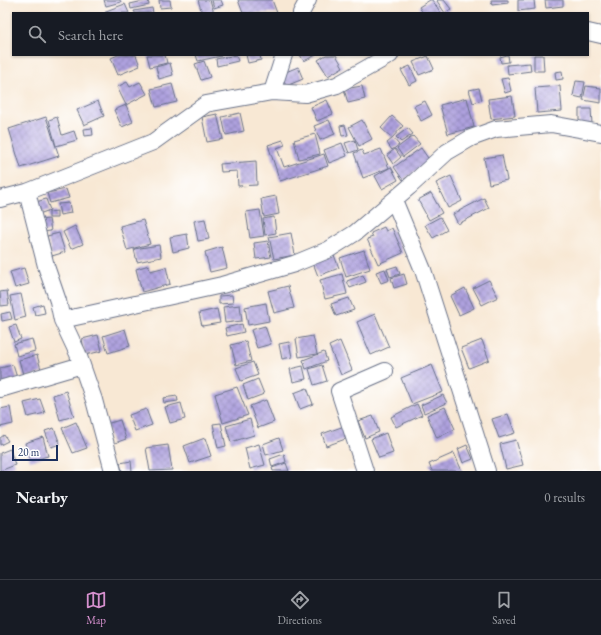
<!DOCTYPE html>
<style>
:root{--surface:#171b24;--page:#242831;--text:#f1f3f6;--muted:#9ea1a6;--line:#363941;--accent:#d690ce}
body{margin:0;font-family:"EB Garamond",serif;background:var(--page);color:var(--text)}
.scale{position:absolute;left:12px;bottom:10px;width:46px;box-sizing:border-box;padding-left:4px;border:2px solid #1b2f5e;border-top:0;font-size:11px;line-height:14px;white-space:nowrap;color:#1b2f5e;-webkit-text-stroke:3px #fff;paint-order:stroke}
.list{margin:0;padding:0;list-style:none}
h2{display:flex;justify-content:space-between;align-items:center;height:52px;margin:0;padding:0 16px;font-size:17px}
h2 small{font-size:13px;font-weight:400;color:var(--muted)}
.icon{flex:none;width:22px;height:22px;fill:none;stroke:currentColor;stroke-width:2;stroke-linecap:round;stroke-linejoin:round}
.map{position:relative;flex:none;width:601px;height:471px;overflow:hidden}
.search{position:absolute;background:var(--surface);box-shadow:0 1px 3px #0004;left:12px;right:12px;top:12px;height:44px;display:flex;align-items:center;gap:10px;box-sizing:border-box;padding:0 14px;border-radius:0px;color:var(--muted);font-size:15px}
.sheet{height:108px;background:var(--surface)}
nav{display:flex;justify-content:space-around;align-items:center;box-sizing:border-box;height:56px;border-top:1px solid var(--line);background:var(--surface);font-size:11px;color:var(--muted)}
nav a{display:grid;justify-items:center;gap:2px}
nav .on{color:var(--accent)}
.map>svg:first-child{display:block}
</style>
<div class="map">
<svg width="601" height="471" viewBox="0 0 601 471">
<defs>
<pattern id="building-cross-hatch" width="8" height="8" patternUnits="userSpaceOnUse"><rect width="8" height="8" fill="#aea1de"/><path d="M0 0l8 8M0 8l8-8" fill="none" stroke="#8d84b7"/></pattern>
</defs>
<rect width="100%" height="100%" fill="#fff"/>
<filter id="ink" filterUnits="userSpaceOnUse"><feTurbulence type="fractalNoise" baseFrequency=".025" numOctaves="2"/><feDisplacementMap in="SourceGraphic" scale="8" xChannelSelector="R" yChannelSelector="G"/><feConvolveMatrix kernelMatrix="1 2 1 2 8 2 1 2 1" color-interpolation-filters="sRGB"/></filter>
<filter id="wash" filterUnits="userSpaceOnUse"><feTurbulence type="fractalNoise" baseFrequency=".012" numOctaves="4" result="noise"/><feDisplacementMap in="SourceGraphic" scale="16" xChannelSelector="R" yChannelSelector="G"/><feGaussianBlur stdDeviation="0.9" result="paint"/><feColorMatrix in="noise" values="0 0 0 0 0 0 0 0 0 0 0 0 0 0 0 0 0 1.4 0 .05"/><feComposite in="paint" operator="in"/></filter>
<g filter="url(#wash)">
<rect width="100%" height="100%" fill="#f8e8d4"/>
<g id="blocks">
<!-- building -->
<path fill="url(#building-cross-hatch)" d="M104,0H120L121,2L106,6Z
M148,0L149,5L131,9L130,4Z
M159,0H170L171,7L160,8Z
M198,0H210L214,13H202Z
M212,0H221L223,5L214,8Z
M238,0H272L277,13H243Z
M430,0H432L441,13H423L419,7Z
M438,0H444L451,9L445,13L437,1Z
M491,0H508V3L492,5Z
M518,0H534L535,9L518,11Z
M545,0H563V6L546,8Z
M125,4L129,13H106V11Z
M152,8L153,13H135L134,11Z
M118,55H136L140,66L118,75L111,58Z
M147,55H165L167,63L150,67Z
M196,55H220L221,56L198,61Z
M236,55L238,61L217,66L216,59Z
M246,55H260L261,60L248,63Z
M300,55H316L304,61Z
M326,55H336L343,67L328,76L318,60Z
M507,55H508L509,62L501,63L500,57Z
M534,55H543L544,71H534Z
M428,56L434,69L419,75L413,62Z
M204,61L210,77L201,80L195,64Z
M170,63L173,75L159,79L156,67Z
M530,63L531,71L508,74L507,65Z
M410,66L417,81L409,85L401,70Z
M298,67L303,79L286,86L281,74Z
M562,71L563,79L556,80L555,72Z
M508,78L511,91L505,93L501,79Z
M576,81L585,82L582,98L573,96Z
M127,82L130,87L140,82L147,94L126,105L117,87Z
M172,84L177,102L156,107L151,89Z
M362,86L365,99L348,103L344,89Z
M560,86L562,111L537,113L535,88Z
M586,86L601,88V103L583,100Z
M479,88L482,100L473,103L469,90Z
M512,96L515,116L491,119L488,99Z
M467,98L474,127L448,134L440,105Z
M327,100L333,114L317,121L311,107Z
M98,101L104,116L84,125L77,110Z
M425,101L432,115L421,121L414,106Z
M126,105L133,122L122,127L114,110Z
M579,109H591L592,124L579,125Z
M240,113L244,131L226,135L222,117Z
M217,114L223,139L207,142L202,117Z
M392,116L403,126L392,138L381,128Z
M46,117L59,156L21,168L9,129Z
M57,117L62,135L74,131L77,140L56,146L49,120Z
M329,120L335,134L320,140L314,126Z
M362,120L372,139L359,146L349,127Z
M345,125L348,135L342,136L340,126Z
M92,128L93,135L85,136L84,129Z
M408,128L413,134L401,142L396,137Z
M315,134L320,154L299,159L294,140Z
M413,136L420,144L403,157L397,148Z
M393,138L399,145L392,150L387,143Z
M283,140L285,145L277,148L284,167L324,154L328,166L280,181L268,145Z
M355,140L358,150L349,153L345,143Z
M342,143L347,156L329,163L324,150Z
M421,148L430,161L403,180L394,167Z
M381,149L389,168L363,178L354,153L362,150L364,155Z
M395,149L401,157L393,164L387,155Z
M502,155L507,180L489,184L484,158Z
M256,161L257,185L238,186L237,171L221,172L220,164Z
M391,167L398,180L382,189L375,176Z
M451,176L462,201L448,208L436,183Z
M66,189L69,198L50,203L47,193Z
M431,193L442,213L429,220L418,200Z
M276,196L279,214L264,217L261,199Z
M484,198L489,208L458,224L453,214Z
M46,199L50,210L36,215L33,203Z
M69,203L71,213L60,215L58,204Z
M260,210L264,236L250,238L246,212Z
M57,211V218H49V212Z
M274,217L276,233L265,235L263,219Z
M440,217L447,230L433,238L425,225Z
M49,219L51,231L41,232L39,220Z
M205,219L209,239L198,241L194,221Z
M143,220L150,244L127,250L120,226Z
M75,226L83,244L71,249L63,232Z
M384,227L386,231L392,228L403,253L378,264L367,239L373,237L371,233Z
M59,233L65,252L52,256L47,236Z
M291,233L295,255L274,259L269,237Z
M187,234L189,248L173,252L170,237Z
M268,241L271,257L256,259L254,243Z
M159,245L161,257L137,262L134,249Z
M222,247L227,268L210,272L205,252Z
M364,250L370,269L346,277L340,258Z
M334,255L339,268L318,276L313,263Z
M149,265L150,271L166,267L170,284L142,292L136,269Z
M397,266L400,274L390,277L387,269Z
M24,268L29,284L15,288L10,272Z
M385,269L389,280L381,283L376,272Z
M342,274L347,294L325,299L320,280Z
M404,274L407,284L394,288L391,278Z
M363,275L366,282L350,288L347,281Z
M489,280L498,297L482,305L473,288Z
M288,286L294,308L274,313L268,291Z
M465,288L474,308L459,315L450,296Z
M7,291L9,305L1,306L0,292Z
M21,294L26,317L15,320L10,296Z
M232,295L233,303L219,304V296Z
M349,298L354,310L336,316L331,304Z
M266,303L269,321L248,325L245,307Z
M43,304L45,313L35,315L33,307Z
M240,305L242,321L225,323L223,307Z
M217,309L220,323L202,326L199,313Z
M10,312L12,319L2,321L1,314Z
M375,314L389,347L371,355L357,322Z
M242,324L244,332L227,336L225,328Z
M16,325L21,339L14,342L9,327Z
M265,326L271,344L257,348L251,330Z
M125,329L130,346L108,353L103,336Z
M98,335L102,351L85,355L82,339Z
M313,336L317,354L299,357L296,339Z
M32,339L35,351L17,356L14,344Z
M482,340L489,360L469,368L461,348Z
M246,341L251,361L236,365L231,345Z
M340,341L352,370L341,375L329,346Z
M289,342L292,357L282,359L279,344Z
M324,352L327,361L306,369L303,360Z
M37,355L42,373L24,378L19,360Z
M253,362L258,375L241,381L236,368Z
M13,365L18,381L0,387V368Z
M322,365L327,381L314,385L309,369Z
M432,365L443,392L412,404L401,378Z
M303,366L306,379L293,382L290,369Z
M258,379L264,394L248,400L243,385Z
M237,387L248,415L223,423L215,394Z
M307,388L313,404L300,409L294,393Z
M66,391L74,416L60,420L53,395Z
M443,395L447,403L424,413L421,405Z
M177,396L178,401L164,403L163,398Z
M40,399L45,413L28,417L24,403Z
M266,400L274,422L258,428L250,406Z
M181,403L185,419L170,423L165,407Z
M417,404L422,415L396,427L391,417Z
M10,407L13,424L0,427V409Z
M445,407L455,429L437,438L427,415Z
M146,409L152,425L135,431L129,415Z
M508,414L515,433L499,438L492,419Z
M373,416L379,432L365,438L358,421Z
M250,419L254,435L231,442L226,426Z
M120,420L126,439L112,444L106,424Z
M76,422L87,448L73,453L62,428Z
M221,423L226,446L218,448L213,424Z
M347,425L351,437L326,446L322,434Z
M54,428L60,444L51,447L45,431Z
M386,433L393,453L379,458L371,439Z
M4,435L8,441L0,445V438Z
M43,437L48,456L30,461L25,443Z
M205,438L211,456L190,463L184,446Z
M279,438L283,450L266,455L263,444Z
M516,440L523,465L506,469L500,444Z
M259,444L265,465L250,469L245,448Z
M168,445L172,470L150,471L146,448Z
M467,445L473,459L463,463L458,449Z
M10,449L15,465L0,471V453Z
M454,453L462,471H432L429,464Z
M284,454L286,462L272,467L270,459Z
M131,461L132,471H122L120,463Z
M286,463L289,471H273L272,468Z"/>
</g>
</g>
<g filter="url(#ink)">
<use href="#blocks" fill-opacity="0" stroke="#687087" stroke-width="1"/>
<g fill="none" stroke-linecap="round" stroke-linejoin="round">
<!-- minor casing -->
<g stroke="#687087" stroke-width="18">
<path id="minor" d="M301,13L308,0
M588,32L601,35
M272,92L284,55
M27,192L46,266L58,301L62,320L78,354L94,400L113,471
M0,199L27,192L153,142L206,104L272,92L305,94L337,85L390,55
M394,200L423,270L487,471
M62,320L222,285L294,264L328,250L355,233L409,187L447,152L471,138L496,129L551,124L601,133
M0,389L82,365
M365,471L339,391L385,371"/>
</g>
<!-- minor -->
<use href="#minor" stroke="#fff" stroke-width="16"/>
</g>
</g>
</svg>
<div class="scale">20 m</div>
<div class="search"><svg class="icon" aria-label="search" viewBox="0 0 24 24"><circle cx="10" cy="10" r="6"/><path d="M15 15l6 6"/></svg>Search here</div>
</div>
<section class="sheet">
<h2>Nearby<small>0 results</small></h2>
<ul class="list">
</ul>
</section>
<nav>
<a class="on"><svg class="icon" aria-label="map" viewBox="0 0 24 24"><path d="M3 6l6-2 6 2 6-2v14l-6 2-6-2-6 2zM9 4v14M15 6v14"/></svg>Map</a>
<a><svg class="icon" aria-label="directions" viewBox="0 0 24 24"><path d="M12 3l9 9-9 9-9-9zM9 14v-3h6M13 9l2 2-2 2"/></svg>Directions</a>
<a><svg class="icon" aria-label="saved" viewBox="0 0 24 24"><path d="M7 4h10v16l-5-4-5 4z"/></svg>Saved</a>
</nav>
